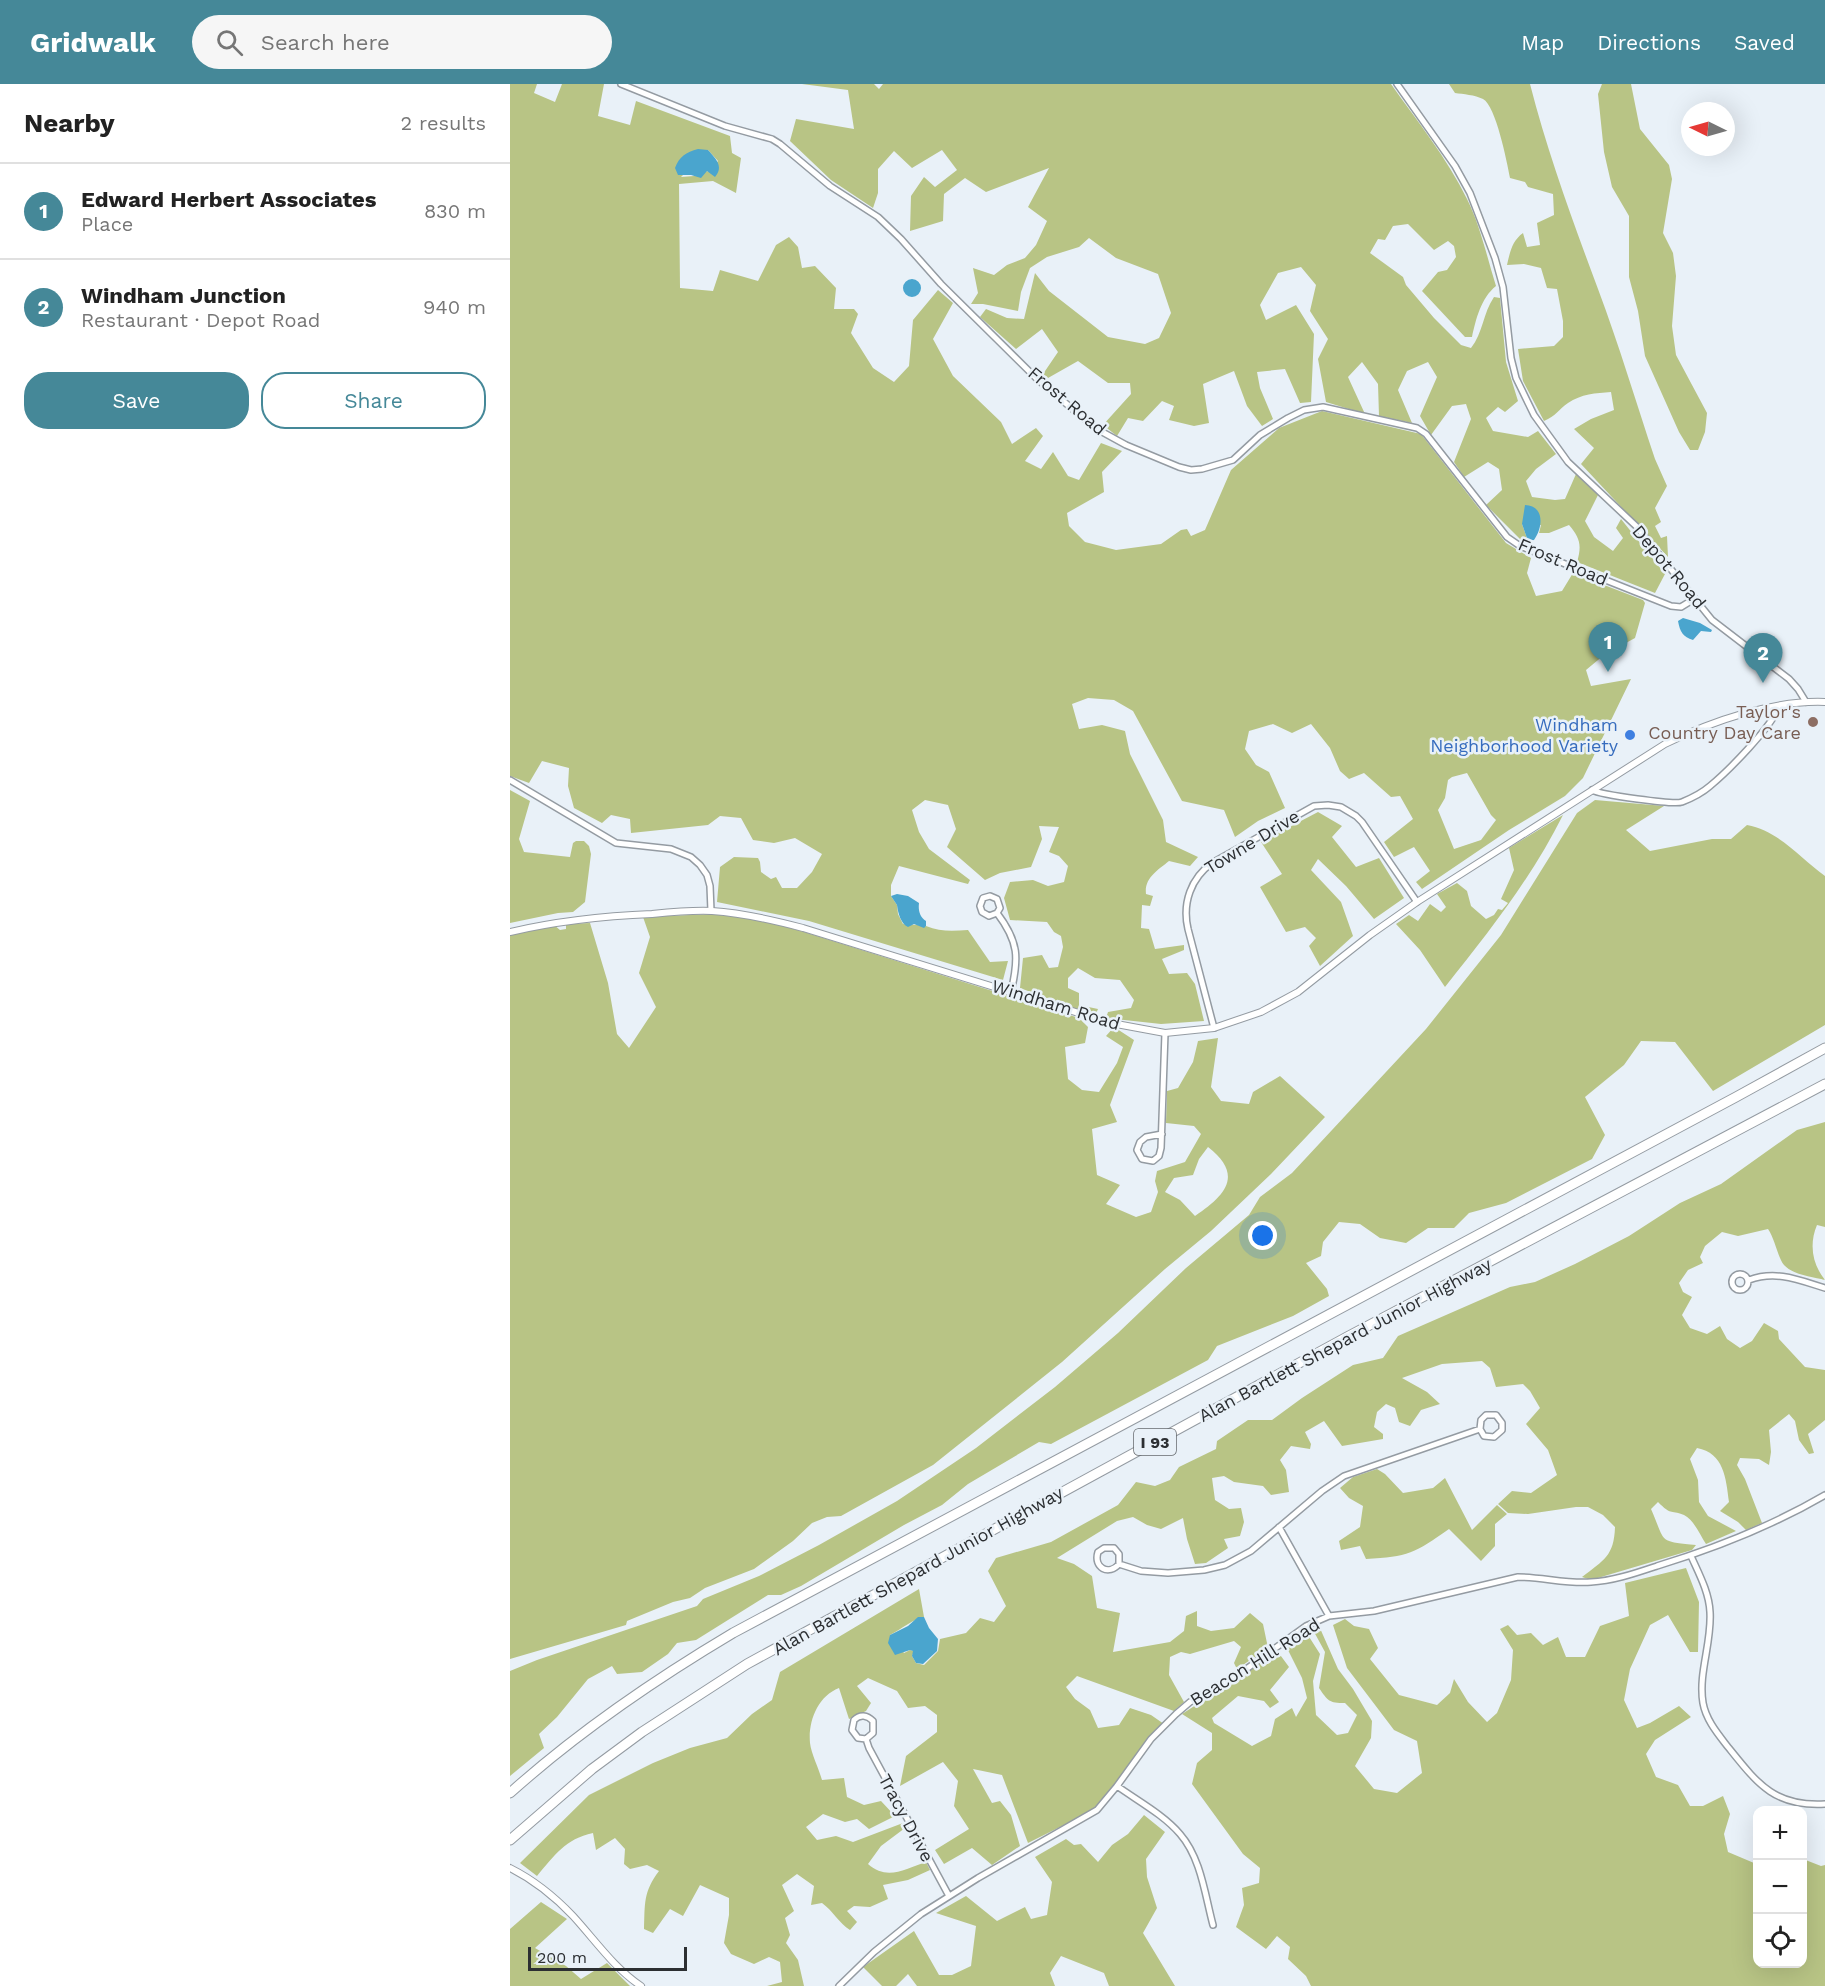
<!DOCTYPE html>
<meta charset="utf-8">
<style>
:root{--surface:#fff;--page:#f6f6f6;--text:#222;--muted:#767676;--line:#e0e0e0;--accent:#458898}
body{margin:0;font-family:"Work Sans",sans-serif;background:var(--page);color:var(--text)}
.controls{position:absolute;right:18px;bottom:18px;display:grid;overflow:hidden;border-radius:12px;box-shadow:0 6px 24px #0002}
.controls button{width:54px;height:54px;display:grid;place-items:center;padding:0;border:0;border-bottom:2px solid var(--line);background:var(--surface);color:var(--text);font:30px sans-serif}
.compass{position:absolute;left:1171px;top:18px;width:54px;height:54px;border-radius:50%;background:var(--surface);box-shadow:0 6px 24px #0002;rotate:275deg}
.scale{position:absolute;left:18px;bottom:15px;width:159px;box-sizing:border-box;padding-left:6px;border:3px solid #2c2f32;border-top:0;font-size:16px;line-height:21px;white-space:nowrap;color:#2c2f32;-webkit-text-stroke:4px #e9f1f8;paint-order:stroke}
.you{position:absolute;left:753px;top:1152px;width:21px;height:21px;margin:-15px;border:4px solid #fff;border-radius:50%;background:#1a73e8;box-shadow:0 0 0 9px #1a73e833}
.badge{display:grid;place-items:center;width:39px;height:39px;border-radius:50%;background:var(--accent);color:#fff;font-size:20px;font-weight:700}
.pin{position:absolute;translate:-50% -50px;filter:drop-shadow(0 2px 3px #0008)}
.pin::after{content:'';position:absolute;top:32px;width:21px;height:18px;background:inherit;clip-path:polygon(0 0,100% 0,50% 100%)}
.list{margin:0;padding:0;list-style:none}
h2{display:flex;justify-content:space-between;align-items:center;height:78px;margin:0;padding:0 24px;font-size:26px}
h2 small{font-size:20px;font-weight:400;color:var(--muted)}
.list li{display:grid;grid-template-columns:39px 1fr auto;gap:18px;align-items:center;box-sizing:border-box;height:96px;padding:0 24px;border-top:2px solid var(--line)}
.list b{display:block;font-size:22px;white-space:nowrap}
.list p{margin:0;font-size:20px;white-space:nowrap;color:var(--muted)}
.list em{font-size:20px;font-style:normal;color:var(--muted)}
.actions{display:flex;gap:12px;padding:18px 24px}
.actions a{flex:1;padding:14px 0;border:2px solid var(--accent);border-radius:24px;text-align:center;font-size:21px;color:var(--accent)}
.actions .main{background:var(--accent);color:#fff}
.icon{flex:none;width:33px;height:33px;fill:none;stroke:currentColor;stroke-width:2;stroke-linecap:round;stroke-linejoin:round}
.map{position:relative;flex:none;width:1315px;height:1902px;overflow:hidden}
header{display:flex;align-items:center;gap:36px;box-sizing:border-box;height:84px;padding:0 30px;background:var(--accent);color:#fff}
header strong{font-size:28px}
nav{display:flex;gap:33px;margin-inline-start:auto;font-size:21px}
.search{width:420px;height:54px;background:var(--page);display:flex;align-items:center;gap:15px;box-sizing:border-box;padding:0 21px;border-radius:33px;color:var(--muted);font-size:22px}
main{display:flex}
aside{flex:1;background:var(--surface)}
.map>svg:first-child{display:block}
</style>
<header>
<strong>Gridwalk</strong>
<div class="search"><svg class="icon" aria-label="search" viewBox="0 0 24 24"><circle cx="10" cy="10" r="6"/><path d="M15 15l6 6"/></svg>Search here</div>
<nav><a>Map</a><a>Directions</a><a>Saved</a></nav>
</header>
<main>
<aside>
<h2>Nearby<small>2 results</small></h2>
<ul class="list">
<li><span class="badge">1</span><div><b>Edward Herbert Associates</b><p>Place</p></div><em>830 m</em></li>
<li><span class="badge">2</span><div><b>Windham Junction</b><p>Restaurant · Depot Road</p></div><em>940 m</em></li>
</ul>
<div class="actions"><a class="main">Save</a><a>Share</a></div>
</aside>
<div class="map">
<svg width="1315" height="1902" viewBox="0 0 1315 1902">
<rect width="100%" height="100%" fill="#e9f1f8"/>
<!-- green -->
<path fill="#b8c485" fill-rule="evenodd" d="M0,0H27L24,9L45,18L52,0H94L88,32L120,41L126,17L220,52L222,69L231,74L226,109L203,97L169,100L170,204L203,207L210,186L248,197L266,161L279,153L288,163L292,184L305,182L326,204L324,225H344L348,230L341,249L363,284L384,298L399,282L403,236L428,206L443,219L423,255L443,292L491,338L502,360L526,344L533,352L515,377L531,385L543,368L558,392L569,396L591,359L612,367L592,388L594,408L557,429L559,442L575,458L606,466L651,460L671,446L677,445L681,452L695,446L721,386L769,344L812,327L911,350L996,459L1021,474L1017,489L1026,512L1052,507L1063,489L1133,516L1135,519L1125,554L1094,571L1076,586L1081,602L1121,595L1073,694L1055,712L999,746L912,805L906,798L920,787L904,763L884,773L874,758L903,735L890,712L881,713L854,689L839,695L830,687L820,664L801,640L782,649L763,640L739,647L735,665L746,681L759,688L775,724L748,737L725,753L714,726L672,717L623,627L604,616L578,614L562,620L569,645L592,641L615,647L620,670L653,736L656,758L688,773L680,782L659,777C648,786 634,794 636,810L643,812L640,822L632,821L631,844L639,845L645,865L674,861V866L652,875L659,890L677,889L685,900L694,937L651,940L596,934L598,928L621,924L624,916L610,896L585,894L568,884L558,894V904L569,909V921L588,925L585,932L510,904L513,874L532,871L539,884L548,883L553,863L551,852L544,848L537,838L500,836L494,814L500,798L523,796L538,802L554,798L558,782L549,772L539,768L549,743L529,742L532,755L521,783L490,789L475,796L437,763L446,745L438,721L415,716L402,726L409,748L419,765L460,796L458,800L389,782L381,801V812L387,821L388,830L393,840L408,841L414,843L416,842C430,848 443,847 458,846L480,878L498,877L493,896L299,837L207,818L210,783L224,773L248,774L250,778L251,788L261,795L266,793L272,804H287L302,788L312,770L285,754L264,759L243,756L231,734L210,732L198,741L121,749L120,735L101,731L92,739L64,724L58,702L59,684L32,677L19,699L0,692ZM198,66L208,77L199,88L197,87L184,92L171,93ZM957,689L981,731L986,736L971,756L944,765L928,726L935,714L938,696L942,693Z
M292,0H364L369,5L373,0H881C907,37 937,74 957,115C970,141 977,173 986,202C971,214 966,235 962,253H955L912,207L928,188L937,186L946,173L944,162L938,157L924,166L898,140L883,142L875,156L868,155L860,169L893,193L896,201L924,234L951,261L961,264C973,249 973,229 984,213L990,214L996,278L1008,317L995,328L988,323L976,334L983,347L1018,353L1028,347L1046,370L1026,385L1016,397L1022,413L1045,416L1055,415L1066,390L1088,411L1075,437L1084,453L1103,467L1113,454L1106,444L1111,435L1155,490L1145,509L1067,478C1072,461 1070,454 1059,441L1039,449H1029L1031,441L1012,440L1018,457L1014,459L976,421L992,406L989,385L978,378L954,393L944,378L961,335L956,320L942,322L921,351L910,332L927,293L918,278L897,287L888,306L902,339L869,332L868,300L852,278L838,293L855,330L816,318L808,275L818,255L800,227L806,201L791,183L768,189L750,221L756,236L786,221L804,250L801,318L790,319L775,285L747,288L750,304L763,335L752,342L737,322L724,287L693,300L699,339L684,342L659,336L664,322L652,317L633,337L618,334L607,352L593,341L621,310L620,299H598L568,277L538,294L533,290L548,268L532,245L506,265L470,233L476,225L497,234L514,235L525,189L539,207L598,253L635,260L649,254L661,229L648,190L606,174L579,154L569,163L537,173L520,184L511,208L508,227L473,220H461L468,209L463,184L484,191L497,181L515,174L526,161L537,137L518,123L539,84L476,108L455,94L434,110L433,137L400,147L401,112L414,93L425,103L447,86L432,66L402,84L384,67L368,85V109L363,124L321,96L280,57L286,35L344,45L338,6Z
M939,0H1020C1038,70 1063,138 1088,205C1109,261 1126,318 1145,375L1157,402L1145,424L1151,438L1145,442L1151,454L1157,452L1158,473L1071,380L1084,364L1064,345L1081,335L1104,326L1101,308C1086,309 1071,310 1058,319C1048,326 1046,332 1034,337L1013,297L1008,265L1044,262L1053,253V237L1047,205L1037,204L1031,184L1014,180L997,181C1000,168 1002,157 1013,149L1017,163L1030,161L1027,139L1044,131L1043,110L1018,103L1015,98L1000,94C997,78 986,22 973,15C965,11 953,10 945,9Z
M1092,0H1121L1130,45L1159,81L1162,95L1153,149L1163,169L1166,192L1162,242L1166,271L1197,329L1195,348L1188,366H1180L1169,348L1135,272L1128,227L1119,193V132L1102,103L1094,68L1088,10Z
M0,706L20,717L9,755L14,768L60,773L63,759L66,757H74L79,762L81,770L75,818L63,828L48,829L0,839Z
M1085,716L1154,722L1116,746L1140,767L1202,755H1221L1237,741C1269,747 1290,774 1315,792V941L1203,1007L1165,958L1131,957L1114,981L1075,1013L1095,1051L1082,1075L996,1119L959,1129L944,1144H918L896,1159L870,1154L850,1140L829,1138L813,1158L811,1172L796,1179L817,1205L819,1212L783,1232L707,1262L698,1276L541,1360L529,1358L458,1400L432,1421L394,1441L291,1502L271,1511H258L186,1556L167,1559L158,1570L132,1588L107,1590L102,1582L78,1595L47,1633L29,1650L34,1664L0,1692V1587L27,1576L187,1522L193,1515L249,1492L309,1461L387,1417L466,1364L545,1303L608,1249L676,1184L739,1131L750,1113L782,1089L916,945L991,851L1067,729Z
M808,728L832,742L822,753L846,783L869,774L894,814L864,835L836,802L808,775L801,786L831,818L843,852L810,882L799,862L806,854L795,843L776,848L750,803L772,790L751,758Z
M1053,731C1022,793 979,848 935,903L910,866L886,840L899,831L908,837L920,820L931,828L936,823L927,810L947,799L957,807L961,822L976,835L984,831L988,825L992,826L998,819L991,815L1004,786L999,764Z
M202,830L250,836L291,847L569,934L578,943L575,959L555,963L558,995L572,1006L589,1008L607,979L613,963L596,952L604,943L624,956L600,1021L607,1038L582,1045L587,1091L610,1101L596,1120L626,1133L641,1128L648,1108L645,1097L647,1087L675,1078L691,1050L684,1042L656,1039L657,1007L668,1004L683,978L688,957L708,954L701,1003L711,1017L739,1020L743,1008L770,992L815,1033L761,1090L701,1147L655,1185L552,1278L423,1381L331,1432L317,1433L302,1439L283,1457L244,1485L195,1504L180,1514L163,1518L117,1537L116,1541L0,1575V849L44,841L50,846L56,845V840L80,839L98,899L107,950L119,964L146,923L129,889L140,853L133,833ZM698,1063C734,1091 716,1111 685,1132L670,1116L655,1108L664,1094L683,1091L689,1075Z
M1315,1038V1143L1307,1141C1299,1160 1302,1180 1315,1196C1303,1193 1283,1191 1274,1181C1268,1174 1265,1155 1258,1145L1228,1152L1212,1148L1195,1162L1190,1173L1193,1179L1178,1186L1169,1199L1173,1208L1182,1213L1172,1231L1180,1244L1197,1250L1210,1242L1217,1255L1230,1264L1242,1257L1254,1239L1268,1247L1269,1255L1295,1283L1315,1286V1336L1298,1350L1304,1369L1299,1370L1289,1356L1285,1337L1279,1330L1259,1346L1261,1368L1259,1381L1249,1375L1230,1374L1227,1381L1235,1395L1252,1439L1236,1446L1228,1438L1210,1427L1219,1418C1216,1394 1214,1369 1187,1364L1180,1375L1188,1396L1189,1418L1198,1432L1226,1447L1196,1460C1190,1451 1184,1436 1174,1431C1159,1425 1162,1432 1148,1418L1141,1425C1156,1459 1147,1457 1186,1461L1182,1466L1081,1496L1072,1493C1094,1476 1104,1472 1105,1443L1093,1431L1078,1423H1066L1018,1430L998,1429L988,1420L1002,1407L1021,1409L1047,1391L1038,1366L1016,1340L1030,1324L1020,1307L1013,1300L986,1303L980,1284L972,1277L932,1280L892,1294L917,1308L930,1320L911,1326L900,1342L889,1338L885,1324L876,1320L867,1328L864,1343L873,1350V1355L832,1362L814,1337L795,1348L801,1360L800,1365L781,1362L770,1376L776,1386L779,1408L761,1411L753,1402L724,1398L714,1392L702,1394L705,1416L719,1425L731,1424L734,1438L730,1452L714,1455L718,1464L696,1479L685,1480L677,1455L673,1434L651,1445L637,1441L623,1433L607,1437L547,1474L564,1480L582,1492L587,1524L610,1529L603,1568L660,1558L674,1547L676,1532L687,1527V1542L701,1547L724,1544L740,1529L753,1540L758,1564L727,1585L724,1579L731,1563L724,1557L680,1570L671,1568L660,1573L659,1591L674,1618L664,1627L567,1592L556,1603L565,1615L580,1626L588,1644L609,1641L620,1624L641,1631L654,1640L605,1702L580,1728L518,1759L492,1691L463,1685L482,1719L490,1717L501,1731L510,1762L482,1781L462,1764L434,1780L425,1766L459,1745L444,1722L448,1697L433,1678L390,1702L396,1672L427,1648V1631L415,1622L398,1624L387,1607L358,1594L347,1602L361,1619L356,1627L339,1635L329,1604C308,1612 298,1637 300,1659C301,1669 309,1685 312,1696L334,1694L337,1713L354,1721L371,1717L385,1732L359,1745L347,1735L335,1738L313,1730L296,1743L307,1756L326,1752L343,1758L393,1739L395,1744L371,1762L358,1780C377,1797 395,1785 416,1778L420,1786L398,1796L373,1801L378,1815L360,1823L344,1822L337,1827L347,1838L340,1846C329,1839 323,1827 312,1819L301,1821L304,1802L287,1790L272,1801L284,1827L275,1834L280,1851L276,1859L288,1876L294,1902H257L272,1898L270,1878L259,1873L244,1880L221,1870L214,1859L219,1831V1814L190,1801L173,1832L160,1825L143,1849L134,1845C135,1820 133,1808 149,1787L137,1781L120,1785L114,1780L115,1765L105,1754L86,1766L83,1749C55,1755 45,1771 27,1792L10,1779L79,1711L143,1679L180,1664L217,1654L242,1630L262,1616L270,1588L409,1505L414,1533C405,1534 390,1546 380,1551L394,1569L400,1566L404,1567L402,1572L406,1579L414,1581L428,1567L430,1555L456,1549L470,1534L484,1538L496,1522L478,1487L486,1474L541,1458L608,1421L626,1398L645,1402L660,1396L669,1383L706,1365L707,1357L738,1336H762L792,1314L843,1281L873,1274L888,1252L1000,1203L1025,1198L1065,1180L1119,1152L1170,1119L1211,1100L1287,1046Z
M867,1385L875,1390L893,1409L923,1404L935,1394L962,1446L987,1421L997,1430L985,1440V1462L971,1477L939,1445C905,1469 898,1473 856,1475L850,1462L831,1466L829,1457L850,1443L853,1422L839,1414L830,1404L843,1393Z
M1176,1484L1189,1518L1188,1568H1180L1158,1531L1140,1541L1120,1585L1114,1616L1127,1644L1140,1639L1169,1622L1181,1633L1145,1656L1136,1670L1146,1693L1168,1701L1180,1722H1193L1213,1712L1220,1730L1214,1750L1218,1768L1244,1779L1247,1776L1248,1880H1292L1293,1775L1311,1782L1315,1781V1902H801L796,1892L778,1875L780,1863L767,1852L756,1865L726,1843L734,1821L732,1804L749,1799L750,1784L733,1770L682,1700L687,1679L702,1666V1649L672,1630L768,1568L779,1583L760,1606L769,1618L760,1624L754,1617L728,1612L702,1634L704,1639L742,1662L761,1652L765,1635L782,1624L786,1633L797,1614L792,1594L776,1562L796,1548L810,1570L803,1597L806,1631L827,1651L838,1649L847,1631L835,1619C819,1619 818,1617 809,1604L815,1568L803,1546L809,1542L828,1585L843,1605L862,1637L861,1654L845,1682L864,1705L887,1709L912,1689L907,1657L884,1646L837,1584L823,1541L835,1535L844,1542L859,1545L868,1564L860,1575L889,1611L927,1621L940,1609L944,1595L958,1618L977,1638L987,1629L1001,1596L1003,1566L990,1545L998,1541L1007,1551L1021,1549L1033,1561L1048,1553L1056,1573H1075L1090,1542L1119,1532L1115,1499Z
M634,1731L655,1748L636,1775L637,1793L647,1824L633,1849L665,1902H599L594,1889L551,1872L540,1889L545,1902H407L398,1890L386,1902H372L353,1883L404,1847L429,1891H442L461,1882L466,1842L426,1829L456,1812L487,1837L515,1823L521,1835L537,1831L542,1798L525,1773L556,1755L564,1761L571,1760L588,1778L602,1761L618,1750Z
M31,1818L57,1835L25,1864L56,1882L71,1895L97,1879L120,1902H0V1845Z"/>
<!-- water -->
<path fill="#4aa5ce" d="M188,65L198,66C206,75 214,82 205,93L197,87L191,94L181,91H168L165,84C169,73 176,68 188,65Z
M393 204a9 9 0 1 1 18 0a9 9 0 1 1-18 0Z
M1015,421C1035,422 1033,443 1024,456L1018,457L1012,440Z
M1173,534L1190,539L1202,546L1201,548L1191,547L1183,556C1173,553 1170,548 1168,537Z
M387,810L398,812L409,819C408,827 410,833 416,837V842L414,844L404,840L398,843C391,840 388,829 387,821L381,812Z
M408,1533H414L419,1544L428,1555L427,1567L413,1580L406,1579L402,1572L403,1567L400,1566L385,1571L378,1559L380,1551L398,1542Z"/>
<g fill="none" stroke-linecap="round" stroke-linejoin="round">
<!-- minor casing -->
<g stroke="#949ba2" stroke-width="8">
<path id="minor" d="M111,0L215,42L262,55L270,60L320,102L368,133L391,155L431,200L527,295L585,344L616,361L669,383L681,386L692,385L723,376L750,351L778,334L794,326L813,323L907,344L916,350L997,453L1010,462L1161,522L1171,523L1184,515
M887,0L945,82L960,109L985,174L993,203L1001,274L1006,294L1024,331L1058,378L1126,442L1202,536L1279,595L1288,605L1296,618
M0,696L106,759L161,765L181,773L190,781L197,791L200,802L201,827
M1082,706C1091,711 1164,721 1172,718C1182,714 1192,709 1200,702C1217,688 1263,642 1269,622
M487,829L490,824L487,815L480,812L473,814L470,822L472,828L479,832L487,829C509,858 509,874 501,908
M704,944L678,845C672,819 681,794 702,779L804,722L818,721L831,723L846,732L852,738L907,818
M652,1050L636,1053L630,1058L627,1066L632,1075L643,1077L649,1072L651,1064L655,949
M1222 1198a8 8 0 1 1 16 0a8 8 0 1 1-16 0Z
M1239,1196C1266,1186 1289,1196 1315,1204
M769,1443L819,1532
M1181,1472C1189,1490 1199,1508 1200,1528C1202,1559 1188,1589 1193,1619C1196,1636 1208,1650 1218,1663C1247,1699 1264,1723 1315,1720
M609,1480V1470L604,1464H594L588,1468C583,1484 599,1492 609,1480L631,1487L658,1489L694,1486L715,1481L741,1467L812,1407L834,1392L970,1345L974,1352L984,1353L992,1346V1339L986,1331H976L971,1336L970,1345
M356,1655L348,1654L342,1646L344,1636C350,1630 357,1631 363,1637V1649L356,1655L359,1664L439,1812
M607,1702C628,1717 654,1731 670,1750C691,1774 695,1811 703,1841
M329,1902L364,1868L411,1830L468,1794L587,1726L607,1702L641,1655L666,1630L680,1618L728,1591L796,1542L819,1532L864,1527L1008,1493C1032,1493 1057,1500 1081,1498C1103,1497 1126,1489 1147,1482C1206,1464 1262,1442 1315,1411"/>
</g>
<!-- tertiary casing -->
<g stroke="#949ba2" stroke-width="8">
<path id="tertiary" d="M0,848C47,837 94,832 142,830C162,828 182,826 202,827C233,829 263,836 293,844L601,939L655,949L704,944L751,928L788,908L860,851L907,818L1155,660C1202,637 1263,616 1315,618
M0,1784C24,1796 44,1812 63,1832C85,1856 104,1884 131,1902"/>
</g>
<!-- motorway casing -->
<g stroke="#949ba2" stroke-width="11">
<path id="motorway" d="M0,1709C68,1648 144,1596 223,1549L1226,1013L1315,964
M0,1756L82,1685L132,1648L237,1580L837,1253L1315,1000"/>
</g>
<!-- minor -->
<use href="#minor" stroke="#fff" stroke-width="5"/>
<!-- tertiary -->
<use href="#tertiary" stroke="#fff" stroke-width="6"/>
<!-- motorway -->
<use href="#motorway" stroke="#fff" stroke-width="9"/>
</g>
<!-- markers -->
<circle fill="#8d6e63" stroke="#e9f1f8" stroke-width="2" cx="1303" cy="638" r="6"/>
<circle fill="#3f7fe0" stroke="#e9f1f8" stroke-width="2" cx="1120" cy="651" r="6"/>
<g text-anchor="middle" stroke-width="5" stroke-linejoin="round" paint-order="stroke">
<!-- shield labels -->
<rect fill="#e9f1f8" stroke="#65696d" stroke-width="1.5" x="624" y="1345" width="42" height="26" rx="4.5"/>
<g font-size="16" font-weight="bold" fill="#2c2f32">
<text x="645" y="1364">I 93</text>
</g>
<!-- street labels -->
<g font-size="18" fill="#2c2f32" stroke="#e9f1f8">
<text transform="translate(557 317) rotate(40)" y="6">Frost Road</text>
<text transform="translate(1053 478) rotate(23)" y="6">Frost Road</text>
<text transform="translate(1159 483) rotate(50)" y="6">Depot Road</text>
<text transform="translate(742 758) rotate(-31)" y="6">Towne Drive</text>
<text transform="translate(546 921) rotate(17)" y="6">Windham Road</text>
<text transform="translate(835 1256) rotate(-28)" y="6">Alan Bartlett Shepard Junior Highway</text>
<text transform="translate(408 1487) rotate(-29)" y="6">Alan Bartlett Shepard Junior Highway</text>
<text transform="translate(745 1578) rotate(-32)" y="6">Beacon Hill Road</text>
<text transform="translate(396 1734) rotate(62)" y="6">Tracy Drive</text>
</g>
<!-- education labels -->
<g font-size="18" fill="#785e54" stroke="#e9f1f8" text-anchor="end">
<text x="1291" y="634">Taylor's<tspan x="1291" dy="21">Country Day Care</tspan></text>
</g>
<!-- shop labels -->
<g font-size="18" fill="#366cbe" stroke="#e9f1f8" text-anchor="end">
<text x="1108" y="647">Windham<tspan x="1108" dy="21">Neighborhood Variety</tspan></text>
</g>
</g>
</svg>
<div class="controls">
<button>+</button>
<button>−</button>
<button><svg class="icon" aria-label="locate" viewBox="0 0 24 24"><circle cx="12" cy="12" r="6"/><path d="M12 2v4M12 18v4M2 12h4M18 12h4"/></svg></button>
</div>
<svg class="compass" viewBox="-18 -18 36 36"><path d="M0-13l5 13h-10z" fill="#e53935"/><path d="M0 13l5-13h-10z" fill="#767676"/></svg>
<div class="scale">200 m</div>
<div class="you"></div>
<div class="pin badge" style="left:1098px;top:588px">1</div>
<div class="pin badge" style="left:1253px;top:599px">2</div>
</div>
</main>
